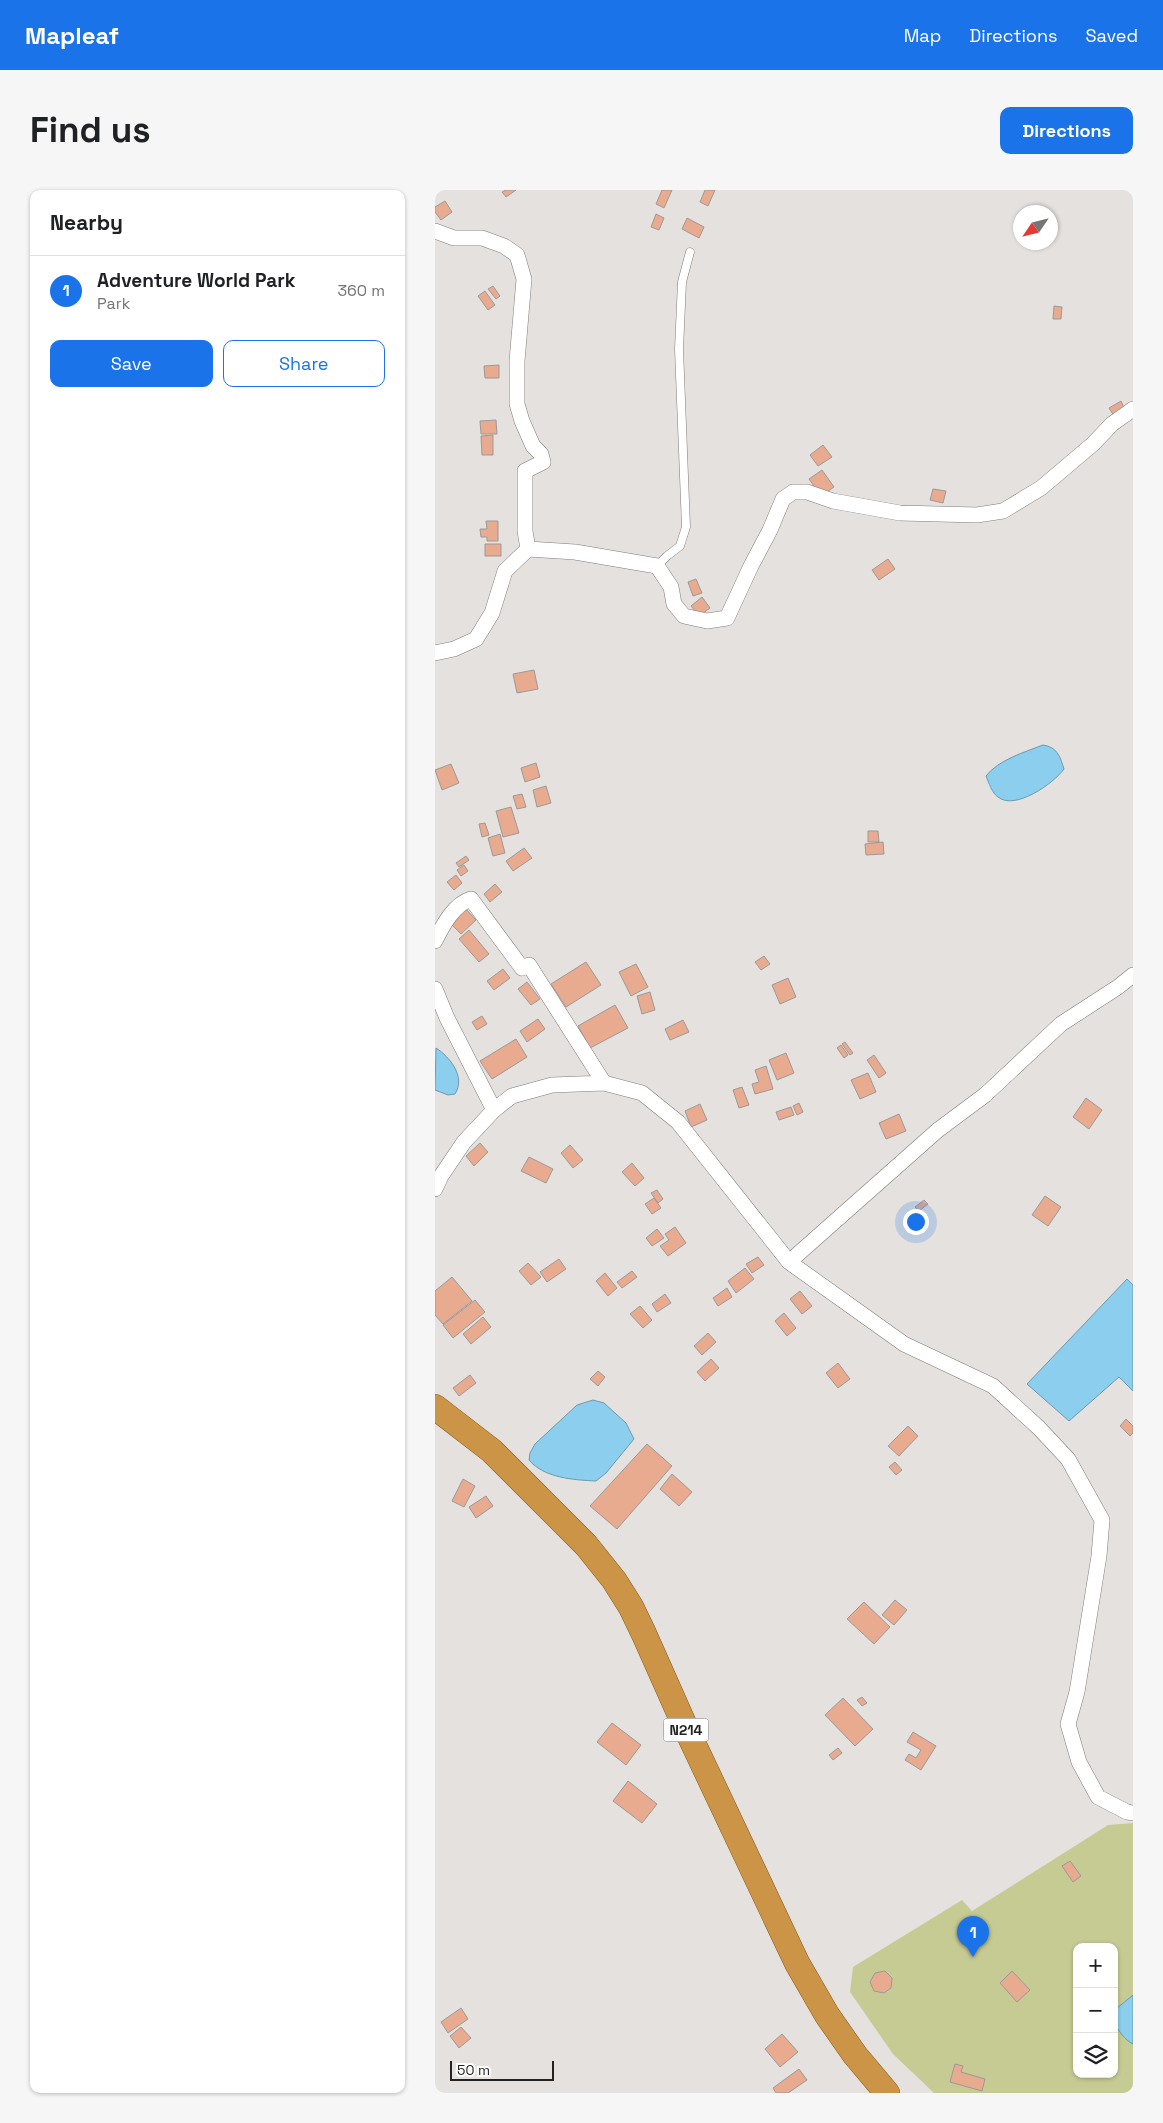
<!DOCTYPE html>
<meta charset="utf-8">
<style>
:root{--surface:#fff;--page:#f6f6f6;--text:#202124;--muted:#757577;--line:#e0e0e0;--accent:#1a73e8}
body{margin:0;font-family:"Space Grotesk",sans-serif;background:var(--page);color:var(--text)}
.controls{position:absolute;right:15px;bottom:15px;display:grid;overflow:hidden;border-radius:10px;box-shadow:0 1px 4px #0004}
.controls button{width:45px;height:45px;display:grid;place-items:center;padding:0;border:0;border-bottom:1px solid var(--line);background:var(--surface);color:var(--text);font:25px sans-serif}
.compass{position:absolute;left:578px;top:15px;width:45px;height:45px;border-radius:50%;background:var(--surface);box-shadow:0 1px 4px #0004;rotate:235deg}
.scale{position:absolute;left:15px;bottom:12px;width:104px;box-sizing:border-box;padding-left:5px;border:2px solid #232221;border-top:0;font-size:14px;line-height:18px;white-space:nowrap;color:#232221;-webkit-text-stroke:4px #fff;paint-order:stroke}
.you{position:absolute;left:480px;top:1031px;width:18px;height:18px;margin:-12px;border:4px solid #fff;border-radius:50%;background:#1a73e8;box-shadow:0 0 0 8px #1a73e833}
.badge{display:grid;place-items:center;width:32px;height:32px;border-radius:50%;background:var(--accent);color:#fff;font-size:16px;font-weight:700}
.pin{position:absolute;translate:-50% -41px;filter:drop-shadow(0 1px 2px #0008)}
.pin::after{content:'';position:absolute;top:26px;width:18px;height:15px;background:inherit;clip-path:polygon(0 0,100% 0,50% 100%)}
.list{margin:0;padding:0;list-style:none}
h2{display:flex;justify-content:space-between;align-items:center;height:65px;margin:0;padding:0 20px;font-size:21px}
h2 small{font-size:16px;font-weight:400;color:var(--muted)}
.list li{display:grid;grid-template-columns:32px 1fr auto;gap:15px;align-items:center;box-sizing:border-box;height:70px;padding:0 20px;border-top:1px solid var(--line)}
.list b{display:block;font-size:19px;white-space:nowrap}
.list p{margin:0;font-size:16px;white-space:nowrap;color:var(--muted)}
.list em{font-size:16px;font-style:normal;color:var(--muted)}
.actions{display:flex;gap:10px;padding:15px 20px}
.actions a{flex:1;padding:11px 0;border:1px solid var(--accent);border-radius:10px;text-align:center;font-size:18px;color:var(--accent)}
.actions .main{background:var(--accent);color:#fff}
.icon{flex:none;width:28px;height:28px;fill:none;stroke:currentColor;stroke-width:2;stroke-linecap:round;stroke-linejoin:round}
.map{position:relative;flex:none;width:698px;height:1903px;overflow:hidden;border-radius:10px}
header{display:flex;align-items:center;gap:30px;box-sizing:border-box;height:70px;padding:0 25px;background:var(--accent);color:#fff}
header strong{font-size:24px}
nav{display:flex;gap:28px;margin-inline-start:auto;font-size:18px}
.intro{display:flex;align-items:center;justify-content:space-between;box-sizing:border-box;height:120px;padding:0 30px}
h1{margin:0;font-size:35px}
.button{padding:12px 22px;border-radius:10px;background:var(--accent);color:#fff;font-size:18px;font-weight:700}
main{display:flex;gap:30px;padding:0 30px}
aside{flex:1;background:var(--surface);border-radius:10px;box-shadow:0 1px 4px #0004}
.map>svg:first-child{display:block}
</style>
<header>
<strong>Mapleaf</strong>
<nav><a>Map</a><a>Directions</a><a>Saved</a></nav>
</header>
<div class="intro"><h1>Find us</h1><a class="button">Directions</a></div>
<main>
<aside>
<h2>Nearby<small></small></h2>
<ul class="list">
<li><span class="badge">1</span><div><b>Adventure World Park</b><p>Park</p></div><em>360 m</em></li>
</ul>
<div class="actions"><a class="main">Save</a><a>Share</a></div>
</aside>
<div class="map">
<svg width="698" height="1903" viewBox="0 0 698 1903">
<rect width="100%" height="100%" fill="#e4e1de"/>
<!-- green -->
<path fill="#c6cb94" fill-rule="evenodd" d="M698,1633V1903H499L458,1864L415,1802L418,1777L527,1710L537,1721L673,1635ZM642,1757H679V1884H642Z"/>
<!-- water -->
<path fill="#8bceee" stroke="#6c9ab0" d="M608,555C622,557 625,566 629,579C619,593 580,621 563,607C557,603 554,593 551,586C563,570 590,562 608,555Z
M1,858C15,867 31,887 20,904L13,905L0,900Z
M692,1089L698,1095V1201L684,1187L634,1231L592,1194Z
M158,1210L169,1213L191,1233L199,1249L171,1283L161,1291C139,1290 109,1288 94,1270L95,1263L100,1254L142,1215Z
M698,1805V1854C691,1851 682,1840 679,1831C678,1828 680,1823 681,1819Z"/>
<!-- building -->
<path fill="#e8ab90" stroke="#9d9998" d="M71,0H81L71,7L67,2Z
M227,0H237L229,18L221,14Z
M270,0H280L273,16L265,12Z
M10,11L17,22L6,30L0,22V17Z
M221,24L229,28L224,40L216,37Z
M252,28L269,37L264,48L247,39Z
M58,96L65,106L61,109L53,99Z
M50,101L60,115L53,120L43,106Z
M619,116L627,117L626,129H618Z
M64,175V188H50L49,176Z
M686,211L690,220L679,226L674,218Z
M61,230L62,244H46L45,231Z
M58,245V265H47L46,246Z
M388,255L397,267L383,276L375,265Z
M387,280L399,297L386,306L374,289Z
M498,299L511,301L508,313L495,310Z
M51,331H63V351H52V347H46L45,339H52Z
M50,354H66V366H50Z
M453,369L460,379L444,390L437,380Z
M261,389L267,403L258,406L253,392Z
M267,407L275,418L264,426L256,416Z
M99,480L103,499L82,503L78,484Z
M101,573L105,587L90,592L86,578Z
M16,574L24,593L7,600L0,580Z
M111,596L116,613L102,617L98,600Z
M87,604L91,617L82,619L78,606Z
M76,617L84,643L68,647L61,621Z
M50,633L54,645L47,647L44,634Z
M433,641H443L444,652H433Z
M65,644L70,663L58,666L53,648Z
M448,652L449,664L431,665L430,654Z
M89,658L97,668L78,681L71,671Z
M31,666L34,670L24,677L21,673Z
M29,675L33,681L26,686L22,680Z
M21,685L27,693L19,700L12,692Z
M60,694L67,702L55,712L49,704Z
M30,718L41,730L26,744L15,733Z
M34,740L54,764L44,772L24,749Z
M329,766L335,774L326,780L320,772Z
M151,772L166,795L131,817L116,794Z
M201,774L213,797L196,806L184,782Z
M68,779L75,788L59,800L52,791Z
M353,788L361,807L345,814L337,795Z
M92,792L105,809L96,815L83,799Z
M215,802L220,820L207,824L202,806Z
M180,815L193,838L155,858L143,836Z
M47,826L52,834L42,840L37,832Z
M103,829L110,839L92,852L85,841Z
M248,830L254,842L235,850L230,839Z
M81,849L92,867L57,889L45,871Z
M410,852L418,863L415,865L407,854Z
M406,855L413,865L409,868L402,858Z
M351,863L359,883L342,890L334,870Z
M439,865L451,883L444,888L432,870Z
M331,876L338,899L320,904L317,894L324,892L320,880Z
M433,883L441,902L425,909L416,890Z
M307,897L314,915L304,918L298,900Z
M651,908L667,920L654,939L638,927Z
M364,913L368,922L362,925L358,916Z
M265,914L272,930L256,937L250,921Z
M356,917L359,925L344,930L341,922Z
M464,924L471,941L451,949L444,933Z
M45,953L53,962L39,976L31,966Z
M135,955L148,970L138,978L126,963Z
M94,967L118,979L111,993L86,981Z
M197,973L209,988L200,996L187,982Z
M222,1000L228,1009L223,1013L216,1003Z
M610,1006L626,1017L613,1036L597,1025Z
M219,1008L226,1018L217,1024L210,1014Z
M489,1010L493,1014L484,1021L480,1017Z
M240,1037L251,1053L233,1066L225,1056L234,1050L230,1044Z
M222,1039L229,1048L217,1056L211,1048Z
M323,1067L329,1075L317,1083L311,1074Z
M124,1069L131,1079L112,1092L105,1082Z
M93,1073L106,1087L96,1095L84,1081Z
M310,1078L319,1089L301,1103L293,1091Z
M197,1081L202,1087L187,1098L182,1092Z
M170,1083L182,1098L173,1106L161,1091Z
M17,1087L37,1111L8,1134L0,1125V1101Z
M292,1098L297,1107L283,1116L278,1108Z
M365,1101L377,1116L367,1124L355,1109Z
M230,1104L236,1113L222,1122L217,1114Z
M40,1110L50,1122L18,1148L8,1135Z
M205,1116L217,1130L208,1138L195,1124Z
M349,1123L361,1138L352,1146L340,1131Z
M48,1127L56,1137L36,1154L28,1144Z
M273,1143L281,1152L267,1165L259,1156Z
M276,1169L284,1178L270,1191L262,1182Z
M403,1173L415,1189L403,1198L391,1183Z
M163,1181L170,1187L163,1196L155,1189Z
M35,1185L41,1193L24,1206L18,1198Z
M691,1229L698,1236V1243L695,1246L685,1236Z
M473,1236L483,1246L464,1266L453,1256Z
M212,1254L237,1276L182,1339L155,1316Z
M460,1272L467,1280L461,1285L454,1277Z
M237,1284L257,1302L244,1316L225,1299Z
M28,1289L40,1296L29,1317L17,1311Z
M51,1306L58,1316L41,1328L34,1317Z
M460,1410L472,1420L459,1435L447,1425Z
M429,1412L455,1437L439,1454L412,1429Z
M427,1507L432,1513L427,1516L422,1510Z
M408,1508L438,1539L420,1556L390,1525Z
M177,1533L206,1555L191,1575L162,1552Z
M478,1542L501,1556L486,1580L470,1570L474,1564L481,1568L486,1560L472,1552Z
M403,1558L407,1563L398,1570L394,1565Z
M193,1591L222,1614L207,1633L178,1611Z
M635,1671L646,1686L638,1692L627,1676Z
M450,1781L457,1788L456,1798L449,1803L439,1801L435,1792L440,1783Z
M577,1781L595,1800L582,1812L565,1793Z
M26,1818L33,1829L13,1843L6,1832Z
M26,1837L36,1848L24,1858L15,1846Z
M347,1844L363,1862L345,1877L330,1859Z
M520,1874L528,1876L526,1882L550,1889L547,1901L515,1892Z
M364,1879L372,1890L353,1903H341L338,1898Z"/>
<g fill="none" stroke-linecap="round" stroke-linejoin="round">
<!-- service casing -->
<g stroke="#807d7b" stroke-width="9">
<path id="service" d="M222,376L232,366L245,356L251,337L244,159L247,92L255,62"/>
</g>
<!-- minor casing -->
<g stroke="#807d7b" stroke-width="16">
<path id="minor" d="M0,41L19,48H47L69,56L82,65L89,89L82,171V214L87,231L98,256L106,264L108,272L90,281V341L93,359L70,381L57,423L41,449L19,459L0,463
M93,359L140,362L222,376L236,397L239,414L249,426L272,431L292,428L316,376L335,340L348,309L358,302H372L398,311L465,323L542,325L568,321L606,298L658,254L677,234L698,219
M0,751C8,735 19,714 36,709L87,778L94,775L169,893
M0,799L12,828L59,920
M0,999L6,986L29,952L59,920L77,906L117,895L169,893L207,903L243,932L354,1072L469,1154L558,1196L604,1238L633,1269L667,1330L664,1366L642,1502L633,1534L644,1572L663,1607L692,1622L698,1623
M354,1072L503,940L550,905L626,834L683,797L698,785"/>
</g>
<!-- trunk casing -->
<g stroke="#885b1b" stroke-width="26">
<path id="trunk" d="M0,1217L57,1261L151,1355L179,1390L196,1417L209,1444L249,1534L362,1773L392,1825L420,1865L452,1903"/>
</g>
<!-- service -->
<use href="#service" stroke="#fff" stroke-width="8"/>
<!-- minor -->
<use href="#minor" stroke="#fff" stroke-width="15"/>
<!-- trunk -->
<use href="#trunk" stroke="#cb9446" stroke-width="25"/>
</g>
<g text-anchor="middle" stroke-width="4.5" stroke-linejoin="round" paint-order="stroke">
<!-- shield labels -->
<rect fill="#fff" stroke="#656464" stroke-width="1" x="228.5" y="1528.5" width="45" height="23" rx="4"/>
<g font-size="14" font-weight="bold" fill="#232221">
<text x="251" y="1545">N214</text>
</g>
</g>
</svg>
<div class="controls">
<button>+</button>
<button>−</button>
<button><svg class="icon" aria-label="layers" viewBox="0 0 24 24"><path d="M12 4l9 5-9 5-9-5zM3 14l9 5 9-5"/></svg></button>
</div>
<svg class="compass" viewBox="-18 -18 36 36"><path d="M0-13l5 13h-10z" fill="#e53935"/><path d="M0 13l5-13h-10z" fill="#757577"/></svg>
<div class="scale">50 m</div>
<div class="you"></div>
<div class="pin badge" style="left:538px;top:1767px">1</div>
</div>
</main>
